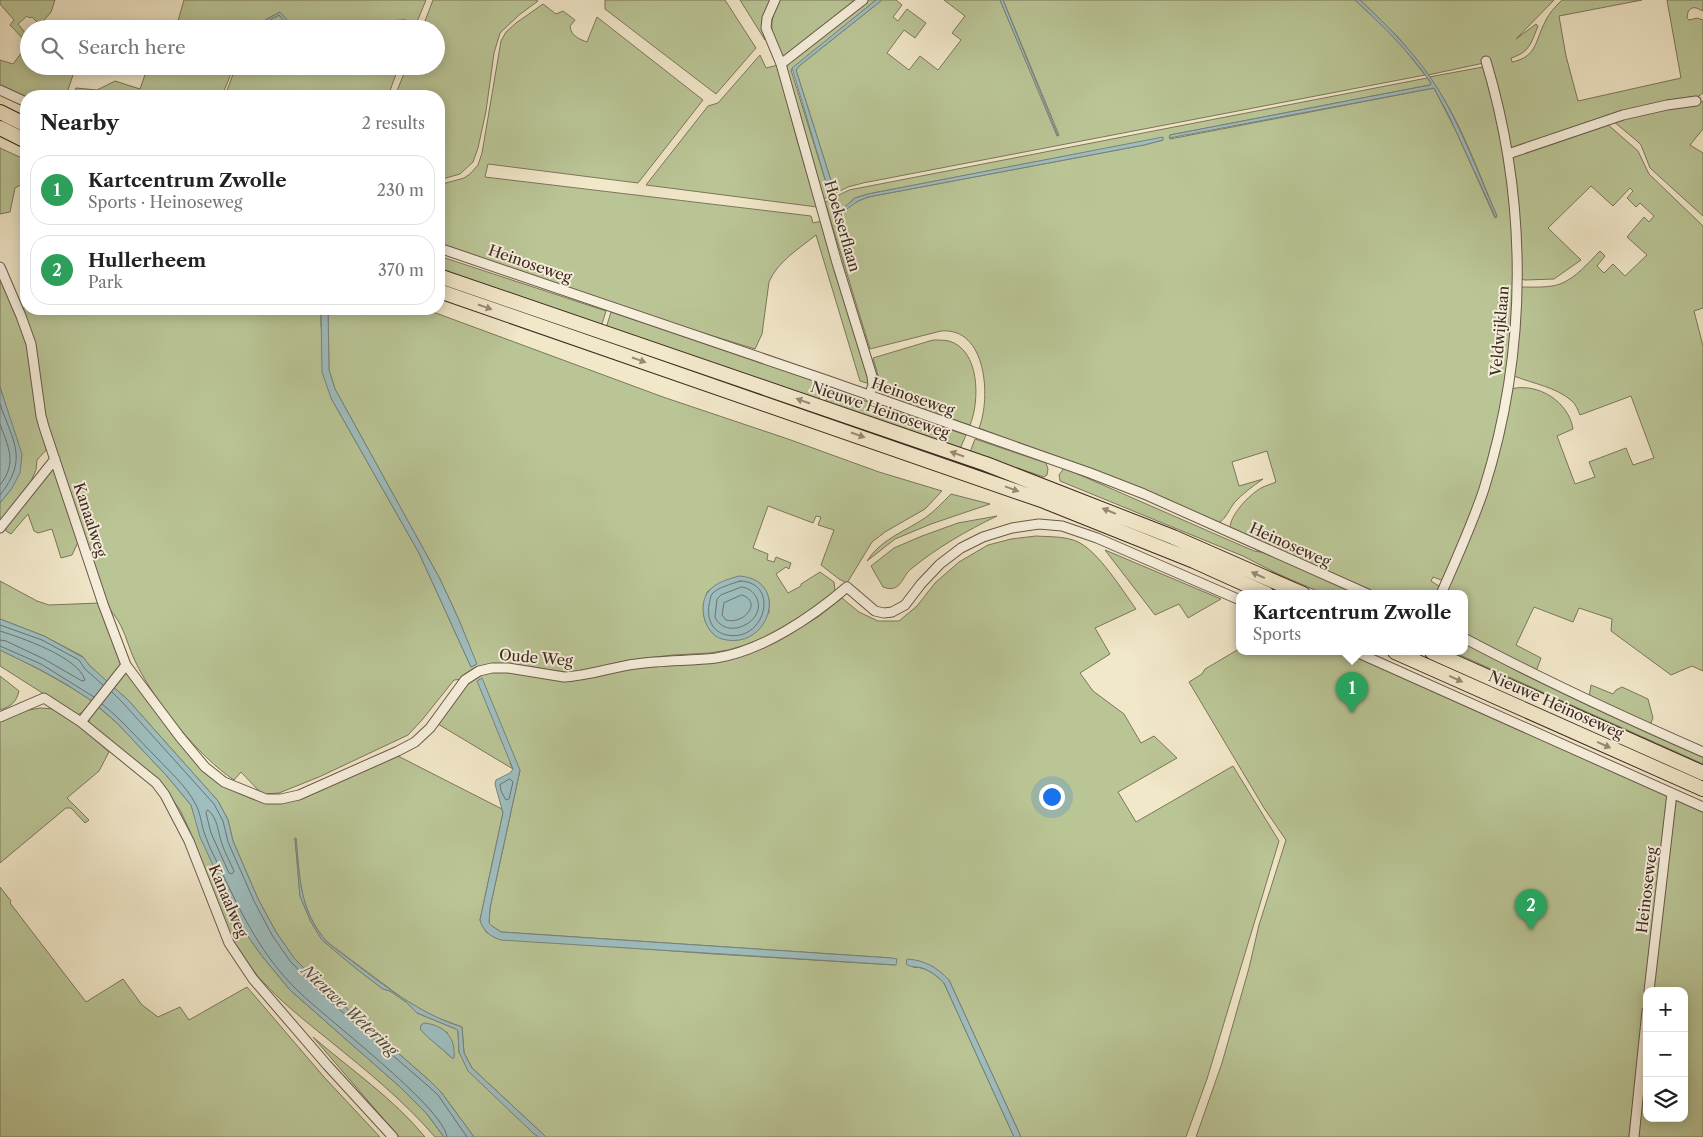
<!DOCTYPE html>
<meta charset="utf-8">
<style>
:root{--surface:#fff;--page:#f2f2f2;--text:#222;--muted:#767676;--line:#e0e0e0;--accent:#8f2418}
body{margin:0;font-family:"Libre Caslon Text",serif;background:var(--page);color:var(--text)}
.controls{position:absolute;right:15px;bottom:15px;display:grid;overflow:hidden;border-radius:10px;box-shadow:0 2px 12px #0003}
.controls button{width:45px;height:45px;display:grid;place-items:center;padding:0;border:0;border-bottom:1px solid var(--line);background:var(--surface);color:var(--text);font:25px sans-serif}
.you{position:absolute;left:1051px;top:796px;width:18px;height:18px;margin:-12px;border:4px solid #fff;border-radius:50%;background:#1a73e8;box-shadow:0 0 0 8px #1a73e833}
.badge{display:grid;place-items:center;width:32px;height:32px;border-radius:50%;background:var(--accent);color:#fff;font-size:16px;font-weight:700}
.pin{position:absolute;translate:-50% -41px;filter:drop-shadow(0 1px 2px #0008)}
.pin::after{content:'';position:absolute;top:26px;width:18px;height:15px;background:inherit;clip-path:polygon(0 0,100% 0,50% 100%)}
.popup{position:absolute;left:1236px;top:590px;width:232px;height:65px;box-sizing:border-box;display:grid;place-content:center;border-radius:10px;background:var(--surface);filter:drop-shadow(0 1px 4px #0005);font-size:16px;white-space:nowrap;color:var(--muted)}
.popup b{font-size:19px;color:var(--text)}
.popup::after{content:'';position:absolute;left:50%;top:100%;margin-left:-10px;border:10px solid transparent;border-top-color:var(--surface)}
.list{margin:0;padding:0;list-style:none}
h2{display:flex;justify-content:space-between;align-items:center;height:65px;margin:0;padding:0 20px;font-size:21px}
h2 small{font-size:16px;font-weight:400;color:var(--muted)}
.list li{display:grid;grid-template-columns:32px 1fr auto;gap:15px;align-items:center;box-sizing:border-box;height:70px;margin:0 10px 10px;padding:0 10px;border:1px solid var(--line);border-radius:20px}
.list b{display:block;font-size:19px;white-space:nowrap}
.list p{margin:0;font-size:16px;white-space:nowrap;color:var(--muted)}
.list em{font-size:16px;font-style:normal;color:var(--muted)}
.icon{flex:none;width:28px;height:28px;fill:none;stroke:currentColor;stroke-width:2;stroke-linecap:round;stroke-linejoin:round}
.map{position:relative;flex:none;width:1703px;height:1137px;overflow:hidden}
.search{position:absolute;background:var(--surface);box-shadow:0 2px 12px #0003;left:20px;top:20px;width:425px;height:55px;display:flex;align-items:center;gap:12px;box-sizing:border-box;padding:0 18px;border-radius:28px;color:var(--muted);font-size:19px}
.panel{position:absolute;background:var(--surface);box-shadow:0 2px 12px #0003;left:20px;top:90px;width:425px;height:225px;border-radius:20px}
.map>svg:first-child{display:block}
</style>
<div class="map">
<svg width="1703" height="1137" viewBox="0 0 1703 1137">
<rect width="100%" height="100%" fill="#f1e7c9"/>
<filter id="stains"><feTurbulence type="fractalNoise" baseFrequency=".004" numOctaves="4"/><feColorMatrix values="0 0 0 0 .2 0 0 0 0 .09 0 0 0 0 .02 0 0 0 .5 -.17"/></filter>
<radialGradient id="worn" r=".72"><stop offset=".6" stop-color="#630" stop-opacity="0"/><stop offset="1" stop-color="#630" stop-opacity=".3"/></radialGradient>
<!-- green -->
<path fill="#bac596" stroke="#7c765b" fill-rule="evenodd" d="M0,0H55L51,12L40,25L32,17L29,18L27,16L18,24L26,34L29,31V66H76L66,96H26V99L0,87V60L13,64L28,44L10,25L14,20L0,4Z
M184,0H426L414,29H253L279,15L286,24L298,27L407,23L406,20L298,25L288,22L280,12L249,29H161L163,23L176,28Z
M433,0H536L538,1L519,15L500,33L494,53L486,111L478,148L473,162L460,174L439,180V96H395L407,66H436V29H422Z
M605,0H725L756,48L716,94L605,9Z
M740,0H772L765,21V40Z
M779,0H858L783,58C771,32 767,27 779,0Z
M867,0H876L791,70L828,189L830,190L833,187L796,70L799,66L882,0H896L902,5L893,17L898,21L907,9L926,23L915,38L904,30L887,53L909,70L920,56L938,70L961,40L952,33L965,16L944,0H1000L1058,136L1059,135L1003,0H1355L1396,38L1425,75L863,183L848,187L824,199L786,66Z
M1360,0H1554L1516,39L1536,24L1538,26C1531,43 1530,52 1511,58L1512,62C1537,57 1535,41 1545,22C1549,13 1555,7 1562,0H1642L1559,16L1566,56L1578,101L1681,78L1667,0H1703V11C1697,8 1692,5 1688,12L1687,18L1689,20L1697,18L1703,20V93L1696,98L1511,149L1509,147L1484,63L1428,75L1398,37Z
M543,4L556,14L563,11L575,20L570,26C571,36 579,39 587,42L597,17L703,100L638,183L488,164L485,177L811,216L813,223L822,221L870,384L860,381L816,235C800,248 777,262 769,282L762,334L755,349L633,311L439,244V185L464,178L470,174L478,165L482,153L501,41L506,32L516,23Z
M760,55L766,68L778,65L797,140L817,207L646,185L708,106L718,103Z
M148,66H234L222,96H73L76,88L97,90L115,81L140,89Z
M236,66H399L388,96H225Z
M1483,67L1485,68L1496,106L1509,182L1515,283L1503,405L1481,490L1444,581L1433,577L1431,581L1439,586L1437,594H1378L1230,528C1230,515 1249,495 1261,488C1265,486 1271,484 1276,482L1267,451L1232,462L1239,486L1263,479C1253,486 1242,494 1234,503C1229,510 1226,518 1219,523L1128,484L979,428C991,398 987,327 941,331L870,349L825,202L849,190L1427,78L1431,83L1430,85L1170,135V139L1434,88L1456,131L1495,218L1497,216C1477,170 1460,118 1429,77ZM1163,140L1144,145L868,197L858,201L838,213L855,198L868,194L1072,155Z
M1703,101V129L1690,145L1703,153V216L1650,168L1641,145L1637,141L1613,121L1666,108L1697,104Z
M1606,123L1638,151L1649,174L1703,226V308L1694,311L1703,346V671L1692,666L1671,675L1611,631L1612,619L1579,608L1573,622L1534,607L1516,645L1541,658L1537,669L1534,671L1465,633L1464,594H1443L1465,547L1511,389C1538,382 1569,402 1573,429L1557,436L1575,484L1595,477L1589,462L1626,448L1633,465L1654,458L1631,396L1580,415C1578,411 1576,404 1572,401C1556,387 1534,384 1514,376L1521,287C1533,287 1549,288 1560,284C1576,278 1588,263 1600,251L1605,256L1597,266L1604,273L1613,264L1625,276L1647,255L1627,237L1644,217L1649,222L1654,216L1640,203L1636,207L1627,198L1633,191L1630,188L1613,206L1591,186L1548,228L1581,260L1554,279L1525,280L1521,279L1511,160L1515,155Z
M0,148L26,160V182L15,188L10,212L0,214Z
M439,256L606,311L601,327L439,271Z
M0,274L29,345L48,448L37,460L36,470L27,490L0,522V503L12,488L5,403L0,387Z
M26,307V309H321V325L331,398L419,553L471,667L476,664L459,620L440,579L335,389L329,370L328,309H425L663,397L788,439L879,472L942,491L925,509L885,532L872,542L847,583L839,579L821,565L834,530L818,525L821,517L816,516L813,523L768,506L753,548L768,554L767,560L774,562L776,557L791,563L789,569L786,567L776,574L788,593L801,586V584L820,572L834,582L835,591L833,595L815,609L773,634L745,645L728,650L710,653L673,655L630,660L576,671L564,672L513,664L463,679L454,680L422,720L408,735L319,777L279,793L265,794L260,792L241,772L234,780C199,757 156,703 137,665C130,652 127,638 121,626C117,618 111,611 106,604L49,439L20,309ZM715,586L766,591L769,600V613L714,635C701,620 702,610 707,592Z
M611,312L821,382L823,389L818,400L606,328Z
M933,340C938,340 944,340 949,341C980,350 980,401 970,425L885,396L883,393L873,358Z
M830,389L966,435L960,449L825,403Z
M975,439L1046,463L1048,469L1047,475L1044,477L970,452Z
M1064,468L1254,551L1267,553L1360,594H1324L1276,573L1243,556L1060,481L1059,475Z
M52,469H54L80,538L72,555L61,558L52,529L38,533L34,531L28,514L11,534L6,531V525Z
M951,494L990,504L931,524L895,539L867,561C881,539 904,532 925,518C935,511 943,502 951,494Z
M997,516C966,531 938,547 911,569C902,576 901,594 883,587L871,566L894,548L922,536L958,523Z
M1036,536C1050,537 1066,536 1078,542C1099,552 1122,590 1136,609L1095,628L1110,654L1080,673L1093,691L1124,714L1141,743L1154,736L1177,758L1118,792L1136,822L1233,766L1279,841L1207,1079L1186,1137H1021L949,980L932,966L913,967C926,967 935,974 944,983L1014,1137H546L472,1068L464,1053L462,1027L435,1017L413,1006L327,942C299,910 300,879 296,839L295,838L300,896L311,922L322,940L358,970L383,989L390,991L406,1002L417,1013L456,1029L458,1031L459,1052L479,1081L539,1137H474L441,1092L430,1081L328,992L294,958L276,932L258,899L233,841L228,820L218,801L128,700L113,687L124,673H129L208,773L268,802L396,755L502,809L503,813L480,920L486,932L496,938L715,954L895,965L892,958L501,932L492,926L489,923L490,908L520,770L510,763L513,769L438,724L468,684L477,675L492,672H512L563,679L631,667L711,660L796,630L818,617L842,598L859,612L878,621H899L917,606L935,583L959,562L988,545L1011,539ZM423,1032H447L454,1055L452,1058Z
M1105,550L1221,599L1188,618L1179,604L1155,615Z
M0,581L37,601L49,605L100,603L121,661V666L108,683L89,665L82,656L44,636L0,619Z
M1465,642L1517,671L1555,689L1703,757V764L1453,652H1464Z
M1239,649L1240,652H1346L1703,811V1137H1638L1647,1048V1118H1684V991H1647L1645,993L1629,1137H1196L1222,1063L1249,968L1259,925L1286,840L1264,808L1189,682L1202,674L1205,669Z
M0,650C32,665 62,681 92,701L83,712L77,715L0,666Z
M0,676L19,691C16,703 11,706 0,710Z
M1591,685L1613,694L1616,690L1622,687L1648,699L1653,718L1650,725L1589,697Z
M97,706L117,723L166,775L191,805L218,876L234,911L247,935L262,956L290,990L399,1086L427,1114L444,1137H435C404,1101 367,1071 330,1041C293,1011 255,982 232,939L189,829L180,810L165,789L89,725V718Z
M40,708L55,709L83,729L109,752L99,771L67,798L89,820L85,823L71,808H66L0,863V720L18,712Z
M0,887L11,901L10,903L86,1002L123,979L142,1005L158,1017L180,1007L189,1020L247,987L324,1077L380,1137H0Z
M313,1037C351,1070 393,1098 425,1137H399Z"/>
<!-- water -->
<path fill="#9ebebf" stroke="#78827f" d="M876,0H882L799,66L796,70L833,187L830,190L828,189L792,68Z
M1000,0H1003L1058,136H1057Z
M1355,0H1360C1389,27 1417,55 1438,89C1462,128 1478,174 1497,216L1496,218L1449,116L1434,88L1169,138L1170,135L1430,85L1431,83C1408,50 1384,27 1355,0Z
M280,12L288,21L298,25L406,20L408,22L298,27L286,24L279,15L253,29H249Z
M1163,137V140L1144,145L868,197L858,201L840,214L838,213L855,198L868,194Z
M321,309H328L329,370L335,389L440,579L459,620L477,664L471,667L419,553L331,398L322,372Z
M0,387L22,454L20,473L12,488L0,503Z
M739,576C791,579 770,652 722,639C704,634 697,604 709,591C716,582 729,579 739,576Z
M0,619L44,636L84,658L89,665L128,700L218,801L228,820L233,841L258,899L276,932L294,958L328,992L430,1081L441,1092L474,1137H444L427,1114L399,1086L290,990L262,956L247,935L234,911L200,837L191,805L166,775L117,723L92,701L66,684L39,669L0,650Z
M482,678L520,770L490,908L489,923L492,926L501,932L892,958L897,959L896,965L501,940C491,937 483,931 480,920L503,813L495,784L496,780L510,773L513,769L477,681Z
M295,838H296C300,878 299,910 327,942C368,973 413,1012 462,1027L464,1053L472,1068L546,1137H539L534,1134L468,1071L459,1052L458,1031L456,1029L417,1013L406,1002L390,991L383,989L358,970L322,940L311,922L300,896Z
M907,959C924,960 937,967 949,980L1021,1137H1014L944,983C937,976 931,971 922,968C916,966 911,968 906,964Z
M424,1023C444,1025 456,1037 454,1058H452C442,1048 429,1040 420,1029L421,1025Z"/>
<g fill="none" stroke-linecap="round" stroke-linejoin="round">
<!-- shore -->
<path stroke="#6e7370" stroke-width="1" d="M0,404C13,442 29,459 0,495
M0,424C8,447 18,462 0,485
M740,581C781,582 765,643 727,635C712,632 707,619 709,605C710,602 710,597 712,594C718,587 732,584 740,581Z
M742,587C748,588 751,590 755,595C771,619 727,643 715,617L717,599L721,595Z
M742,595C763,602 744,625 726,620L722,615L724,603Z
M0,625L42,640L79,660L85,669L103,685
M0,631C22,638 78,657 85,680L82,681L44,659L6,641L0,640
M0,646L41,664L94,697
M112,692L124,704L214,804L223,821L228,842L254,901L272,935L290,961L324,996L427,1085L438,1095L467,1137
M102,704C122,720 138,739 156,757C169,771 186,786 195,803C201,813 201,825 205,835C210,850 218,863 224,877C243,917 263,956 295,988C321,1015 444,1107 447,1137
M510,779L513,782L509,799L506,800L501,791L500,785Z
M208,810C218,818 218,833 222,844C225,853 230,862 234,871L232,874L229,873L211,833L206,813Z"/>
<!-- minor casing -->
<g stroke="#6b584a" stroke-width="11">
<path id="minor" d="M775,0L767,18L766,28L781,64L837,263L872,376L873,385L869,396
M781,64L863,0
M0,90L26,102
M1508,154L1623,115L1667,105L1696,101
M439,248L829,381L1090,473L1144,494L1368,594
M0,267L21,316L31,344L41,416L44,427L103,604L126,665L180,737L205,767L224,782L266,799H281L299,795L398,751L415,742L430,728L465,680L479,671L492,668H508L564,677C589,676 612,667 636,664C662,660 690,661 716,658C762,651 812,617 847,587L875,611L884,613L892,612L905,605L921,584L940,564L961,548L983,537L1012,528L1039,524L1062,526L1097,538L1240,600
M0,528L55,459
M1441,594C1456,560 1472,525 1484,489C1528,350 1528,201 1486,61
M1464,638C1543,680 1621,716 1703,752
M1356,652L1703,807
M0,717L44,698L81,722L156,783L165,795L189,841L229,943L253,979L327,1065L393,1137
M81,722L126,665
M1649,991L1672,793
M1634,1137L1647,1011"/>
</g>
<!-- trunk casing -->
<g stroke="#3e2820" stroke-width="16">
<path id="trunk" d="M0,112L26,125
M0,128L26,141
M439,276L986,464L1173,537L1303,594
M439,291L1044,501L1194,561L1267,594
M1395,652L1703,789
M1432,652L1703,773"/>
</g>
<!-- minor -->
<use href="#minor" stroke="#f6efdc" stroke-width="9"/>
<!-- trunk -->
<use href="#trunk" stroke="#f1e7c9" stroke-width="14"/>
</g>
<!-- one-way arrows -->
<defs><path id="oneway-solid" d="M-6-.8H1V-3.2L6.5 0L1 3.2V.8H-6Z" transform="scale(1.25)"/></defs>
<g fill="#988874">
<use href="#oneway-solid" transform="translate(485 307) rotate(19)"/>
<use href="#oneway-solid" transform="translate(639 360) rotate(19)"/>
<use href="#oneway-solid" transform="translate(803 401) rotate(-161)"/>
<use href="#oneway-solid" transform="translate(858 435) rotate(19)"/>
<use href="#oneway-solid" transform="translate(957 454) rotate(-161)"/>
<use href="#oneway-solid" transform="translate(1012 489) rotate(20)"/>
<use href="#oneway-solid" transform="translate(1109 511) rotate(-158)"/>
<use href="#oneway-solid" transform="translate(1258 575) rotate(-156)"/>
<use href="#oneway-solid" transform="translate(1456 679) rotate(24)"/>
<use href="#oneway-solid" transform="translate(1604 745) rotate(24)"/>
</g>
<g text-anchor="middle" stroke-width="4" stroke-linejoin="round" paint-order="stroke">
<!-- street labels -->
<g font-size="15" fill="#3e2820" stroke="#f6efdc">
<text transform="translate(842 226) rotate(74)" y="5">Hoekserflaan</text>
<text transform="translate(530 264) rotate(19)" y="5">Heinoseweg</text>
<text transform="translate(1500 331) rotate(-85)" y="5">Veldwijklaan</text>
<text transform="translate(913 397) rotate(19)" y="5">Heinoseweg</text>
<text transform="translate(880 410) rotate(19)" y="5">Nieuwe Heinoseweg</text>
<text transform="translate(90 520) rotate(72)" y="5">Kanaalweg</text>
<text transform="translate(1290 545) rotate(24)" y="5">Heinoseweg</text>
<text transform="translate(536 658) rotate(5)" y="5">Oude Weg</text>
<text transform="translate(1556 705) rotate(24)" y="5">Nieuwe Heinoseweg</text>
<text transform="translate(1647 890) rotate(-83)" y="5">Heinoseweg</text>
<text transform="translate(228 901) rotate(67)" y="5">Kanaalweg</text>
</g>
<!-- water labels -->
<g font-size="16" font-style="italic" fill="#564e48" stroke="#f6efdc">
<text transform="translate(350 1010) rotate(43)" y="6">Nieuwe Wetering</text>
</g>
</g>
<rect width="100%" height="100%" filter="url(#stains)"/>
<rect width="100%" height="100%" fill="url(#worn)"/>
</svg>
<div class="controls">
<button>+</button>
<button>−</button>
<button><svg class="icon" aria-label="layers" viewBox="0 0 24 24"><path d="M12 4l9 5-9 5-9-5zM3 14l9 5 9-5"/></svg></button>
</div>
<div class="you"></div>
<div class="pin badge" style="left:1352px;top:713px;background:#2e9e5b">1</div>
<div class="popup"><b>Kartcentrum Zwolle</b>Sports</div>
<div class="pin badge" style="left:1531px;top:930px;background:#2e9e5b">2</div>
<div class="search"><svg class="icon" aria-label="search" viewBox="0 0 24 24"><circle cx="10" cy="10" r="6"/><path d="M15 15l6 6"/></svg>Search here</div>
<section class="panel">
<h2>Nearby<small>2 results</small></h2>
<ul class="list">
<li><span class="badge" style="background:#2e9e5b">1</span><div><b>Kartcentrum Zwolle</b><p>Sports · Heinoseweg</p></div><em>230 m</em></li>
<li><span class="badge" style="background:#2e9e5b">2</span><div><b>Hullerheem</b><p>Park</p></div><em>370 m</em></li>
</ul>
</section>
</div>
